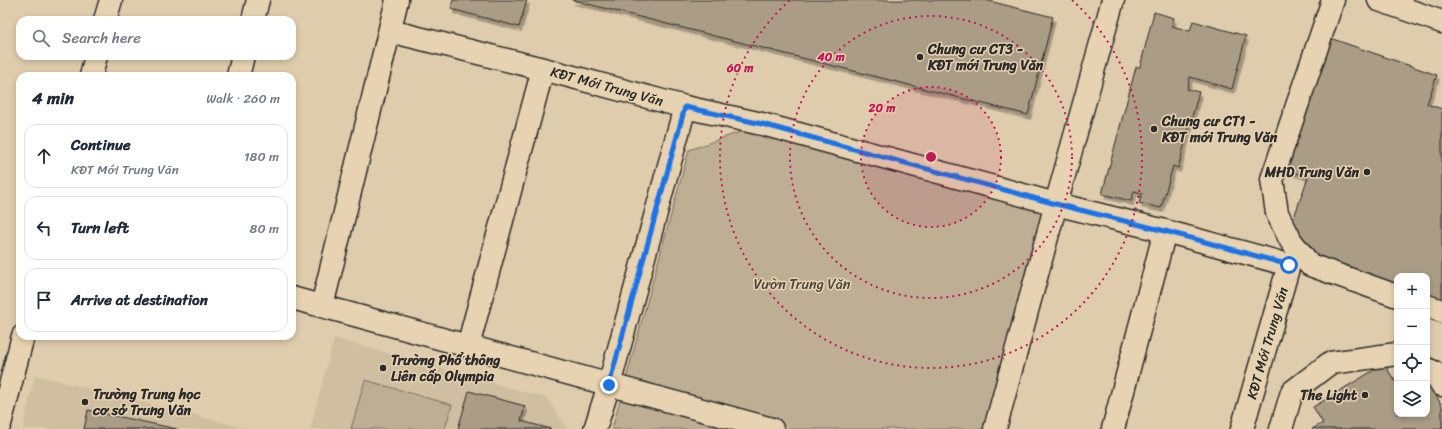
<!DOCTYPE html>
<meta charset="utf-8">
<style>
:root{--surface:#fff;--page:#f6f6f7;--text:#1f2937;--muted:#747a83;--line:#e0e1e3}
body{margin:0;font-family:Sriracha,sans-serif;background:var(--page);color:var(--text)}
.controls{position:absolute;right:12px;bottom:12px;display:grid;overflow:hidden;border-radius:8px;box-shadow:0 2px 6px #0003}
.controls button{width:36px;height:36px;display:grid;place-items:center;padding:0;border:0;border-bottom:1px solid var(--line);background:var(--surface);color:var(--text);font:20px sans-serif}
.stop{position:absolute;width:12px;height:12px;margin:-9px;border:3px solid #1a73e8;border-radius:50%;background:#fff}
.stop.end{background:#1a73e8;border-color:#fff;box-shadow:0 1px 4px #0008}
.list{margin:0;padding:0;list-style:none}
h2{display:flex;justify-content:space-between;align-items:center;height:52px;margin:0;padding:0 16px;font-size:17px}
h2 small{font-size:13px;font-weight:400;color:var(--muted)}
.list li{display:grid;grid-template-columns:26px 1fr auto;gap:12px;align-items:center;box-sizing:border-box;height:64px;margin:0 8px 8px;padding:0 8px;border:1px solid var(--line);border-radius:12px}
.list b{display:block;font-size:15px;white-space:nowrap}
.list p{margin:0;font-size:13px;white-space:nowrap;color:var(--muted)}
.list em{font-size:13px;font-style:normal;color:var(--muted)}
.icon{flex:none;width:22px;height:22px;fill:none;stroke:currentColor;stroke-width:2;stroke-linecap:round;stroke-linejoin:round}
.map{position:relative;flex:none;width:1442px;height:429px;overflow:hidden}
.search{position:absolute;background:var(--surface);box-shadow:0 2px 6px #0003;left:16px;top:16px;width:280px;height:44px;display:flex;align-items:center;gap:10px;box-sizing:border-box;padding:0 14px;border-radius:12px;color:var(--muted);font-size:15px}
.panel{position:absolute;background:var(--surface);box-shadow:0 2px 6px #0003;left:16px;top:72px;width:280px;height:268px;border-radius:12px}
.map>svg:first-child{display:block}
</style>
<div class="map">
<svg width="1442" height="429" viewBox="0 0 1442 429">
<defs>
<filter id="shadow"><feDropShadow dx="2.5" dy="4.5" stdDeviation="0" flood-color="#0004"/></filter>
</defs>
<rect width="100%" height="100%" fill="#dfccac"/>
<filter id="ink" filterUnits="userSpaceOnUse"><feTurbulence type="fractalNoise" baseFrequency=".025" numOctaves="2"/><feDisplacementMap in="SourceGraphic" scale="8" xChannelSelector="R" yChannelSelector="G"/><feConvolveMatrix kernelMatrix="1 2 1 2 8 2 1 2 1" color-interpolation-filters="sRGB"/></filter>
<g filter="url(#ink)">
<!-- built -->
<path fill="#cfbea0" d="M334,338L546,398L568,429H310Z
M35,375L248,429H23Z"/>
<!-- green -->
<path fill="#beaf94" stroke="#746d60" d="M762,124L1056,204L996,429H612L689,150Z
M365,380L452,405L445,429H351Z"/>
<!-- building -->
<path fill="#aa9c85" stroke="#2b2b2b" filter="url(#shadow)" d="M453,0H527L519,27L451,9Z
M572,0H985L1053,17L1028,115Z
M1154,12L1174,18L1172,26L1190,31L1193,21L1246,36L1232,89L1190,77L1187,89L1199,92L1178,168L1173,166L1161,208L1139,203L1142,193L1134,191L1131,201L1102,194L1136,67H1140Z
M1324,36L1437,75L1427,104L1442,109V300L1427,295V276H1397V285L1319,258L1292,223L1308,177L1278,167Z
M1384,364L1395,381L1397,380V414H1427V385L1429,384L1442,406V429H1312L1323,423L1313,407Z
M469,391L525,406L521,421L551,429H458Z
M88,410L177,429H84Z"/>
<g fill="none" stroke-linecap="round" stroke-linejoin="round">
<!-- street casing -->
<g stroke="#2b2b2b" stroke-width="25">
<path id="street" d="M1333,0L1272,179L1277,213L1291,241L1310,265L1397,296
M1379,0L1442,22
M253,20L258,0
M390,31L543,69L685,107L762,124L1056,204L1165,231L1289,265L1242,429
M238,76L243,56
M292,298L772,429
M322,306L397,0
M1427,306L1442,311
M468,346L543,69
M1427,369L1434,372L1442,385
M595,429L609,385L685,107
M995,429L1056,204L1113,0
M1113,429L1165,231
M1281,429L1292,392L1330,363L1397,354"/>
</g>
<!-- secondary casing -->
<g stroke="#2b2b2b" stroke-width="25">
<path id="secondary" d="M105,20L111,0
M91,76L96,56
M0,424L23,336"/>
</g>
<!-- street -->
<use href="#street" stroke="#e7d3b1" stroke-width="22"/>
<!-- secondary -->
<use href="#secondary" stroke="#e7d3b1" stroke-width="22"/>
</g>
</g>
<g fill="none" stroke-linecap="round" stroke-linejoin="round" filter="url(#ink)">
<!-- route -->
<path stroke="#1a73e8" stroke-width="5" d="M609,385L685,107L762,124L1056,204L1165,231L1289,265"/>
</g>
<!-- distance rings -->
<circle cx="931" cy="157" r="70" fill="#c2185b" fill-opacity=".12"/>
<g fill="none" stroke="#c2185b" stroke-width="2" stroke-dasharray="2 4">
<circle cx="931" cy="157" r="70"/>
<circle cx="931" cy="157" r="141"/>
<path d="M1072 0A211 211 0 1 1 790 0"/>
</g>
<!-- markers -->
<g fill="#2b2b2b" stroke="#e7d3b1" stroke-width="1.5">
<circle cx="920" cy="57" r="4"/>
<circle cx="1154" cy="129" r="4"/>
<circle cx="1367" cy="172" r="4"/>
<circle cx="383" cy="368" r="4"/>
<circle cx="1365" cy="395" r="4"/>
<circle cx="85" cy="402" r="4"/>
</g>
<g text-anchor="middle" stroke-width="3" stroke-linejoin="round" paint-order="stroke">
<!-- poi labels -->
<g font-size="14" font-weight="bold" fill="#2b2b2b" stroke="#e7d3b1" text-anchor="start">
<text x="928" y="54">Chung cư CT3 -<tspan x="928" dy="16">KĐT mới Trung Văn</tspan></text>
<text x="1162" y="126">Chung cư CT1 -<tspan x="1162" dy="16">KĐT mới Trung Văn</tspan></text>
<text x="1359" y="177" text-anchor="end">MHD Trung Văn</text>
<text x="391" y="365">Trường Phổ thông<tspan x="391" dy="16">Liên cấp Olympia</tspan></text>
<text x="93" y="399">Trường Trung học<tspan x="93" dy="16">cơ sở Trung Văn</tspan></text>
<text x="1357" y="400" text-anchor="end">The Light</text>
</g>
<!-- street labels -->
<g font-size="14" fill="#2b2b2b" stroke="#e7d3b1">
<text transform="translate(607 86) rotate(15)" y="5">KĐT Mới Trung Văn</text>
<text transform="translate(1267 343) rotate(-74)" y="5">KĐT Mới Trung Văn</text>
</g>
<!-- park labels -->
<g font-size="14" fill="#484540" stroke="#e7d3b1">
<text x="802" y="289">Vườn Trung Văn</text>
</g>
</g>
<circle cx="931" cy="157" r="6" fill="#c2185b" stroke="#e7d3b1" stroke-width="2"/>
<g font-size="12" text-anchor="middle" font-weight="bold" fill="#c2185b" stroke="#e7d3b1" stroke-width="3" stroke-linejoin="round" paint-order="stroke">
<text x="831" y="61">40 m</text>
<text x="740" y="72">60 m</text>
<text x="882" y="112">20 m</text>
</g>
</svg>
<div class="controls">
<button>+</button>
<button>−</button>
<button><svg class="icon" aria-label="locate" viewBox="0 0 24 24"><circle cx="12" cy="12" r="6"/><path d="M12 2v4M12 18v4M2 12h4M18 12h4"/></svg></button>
<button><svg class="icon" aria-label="layers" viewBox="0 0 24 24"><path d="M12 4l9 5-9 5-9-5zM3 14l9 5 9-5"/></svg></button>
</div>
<div class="stop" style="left:1289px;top:265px"></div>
<div class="stop end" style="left:609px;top:385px"></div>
<div class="search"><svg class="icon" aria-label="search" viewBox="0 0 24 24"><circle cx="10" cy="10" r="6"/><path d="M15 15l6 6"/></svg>Search here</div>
<section class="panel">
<h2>4 min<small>Walk · 260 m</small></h2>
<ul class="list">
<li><svg class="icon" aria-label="ahead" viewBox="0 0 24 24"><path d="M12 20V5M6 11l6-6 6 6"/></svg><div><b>Continue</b><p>KĐT Mới Trung Văn</p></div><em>180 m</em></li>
<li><svg class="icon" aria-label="left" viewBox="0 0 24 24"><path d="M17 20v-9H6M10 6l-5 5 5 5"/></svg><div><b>Turn left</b></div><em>80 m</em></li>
<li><svg class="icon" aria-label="arrive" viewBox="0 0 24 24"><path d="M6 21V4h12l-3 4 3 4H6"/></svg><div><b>Arrive at destination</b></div></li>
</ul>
</section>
</div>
